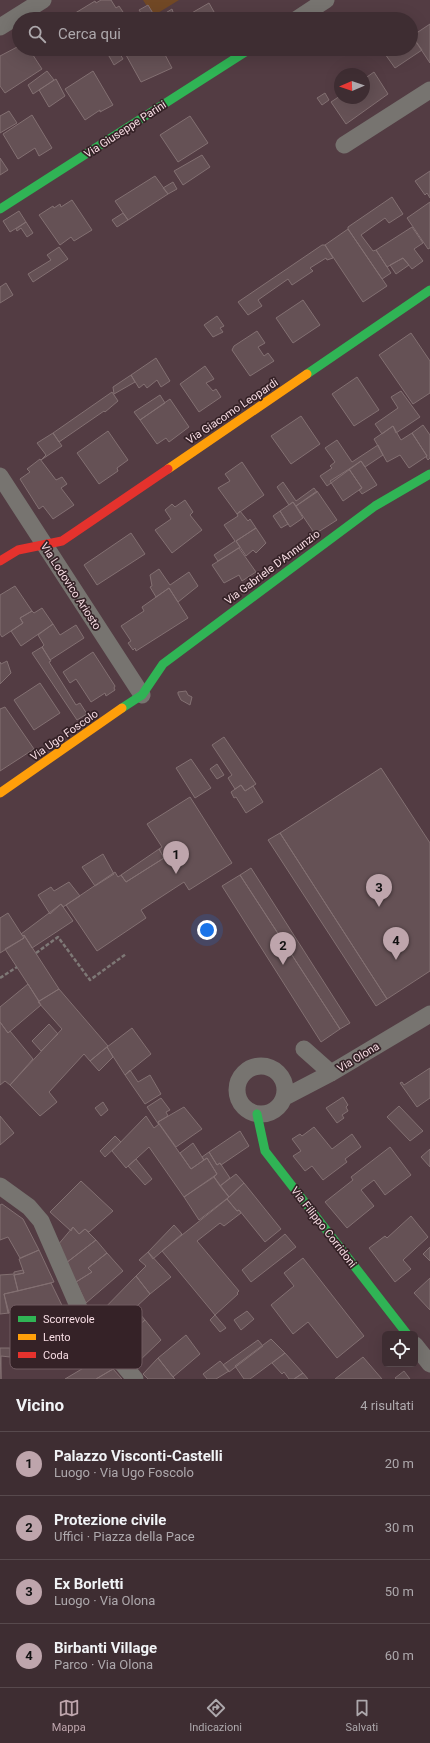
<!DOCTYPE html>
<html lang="it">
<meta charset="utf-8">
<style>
:root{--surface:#3e2d32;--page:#49393e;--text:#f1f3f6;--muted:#ada8ac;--line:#57494d;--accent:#bea5ac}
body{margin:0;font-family:Roboto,sans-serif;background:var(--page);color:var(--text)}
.controls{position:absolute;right:12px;bottom:12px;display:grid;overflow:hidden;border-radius:6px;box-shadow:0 4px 16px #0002}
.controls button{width:36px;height:36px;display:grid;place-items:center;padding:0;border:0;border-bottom:1px solid var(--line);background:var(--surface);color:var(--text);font:20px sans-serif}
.compass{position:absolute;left:334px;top:68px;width:36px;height:36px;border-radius:50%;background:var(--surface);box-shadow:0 4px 16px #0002;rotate:268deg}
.you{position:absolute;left:207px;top:930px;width:14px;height:14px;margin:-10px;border:3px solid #fff;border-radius:50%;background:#1a73e8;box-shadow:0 0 0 6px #1a73e833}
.badge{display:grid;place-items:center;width:26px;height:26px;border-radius:50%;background:var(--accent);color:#111;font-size:13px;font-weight:700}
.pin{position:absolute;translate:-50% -33px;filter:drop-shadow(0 1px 2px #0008)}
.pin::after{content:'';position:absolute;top:21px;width:14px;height:12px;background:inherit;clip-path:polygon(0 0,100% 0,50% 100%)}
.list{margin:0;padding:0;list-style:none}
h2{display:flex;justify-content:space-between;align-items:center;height:52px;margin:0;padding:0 16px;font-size:17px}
h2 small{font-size:13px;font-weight:400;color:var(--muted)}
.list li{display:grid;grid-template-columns:26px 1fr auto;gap:12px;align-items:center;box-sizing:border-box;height:64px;padding:0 16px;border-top:1px solid var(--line)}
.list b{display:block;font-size:15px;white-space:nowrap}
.list p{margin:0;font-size:13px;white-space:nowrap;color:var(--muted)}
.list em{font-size:13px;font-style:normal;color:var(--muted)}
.icon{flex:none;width:22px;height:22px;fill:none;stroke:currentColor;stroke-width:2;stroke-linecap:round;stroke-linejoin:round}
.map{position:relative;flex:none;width:430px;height:1379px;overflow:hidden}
.search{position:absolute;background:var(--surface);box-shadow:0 4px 16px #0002;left:12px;right:12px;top:12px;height:44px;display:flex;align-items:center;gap:10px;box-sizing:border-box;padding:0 14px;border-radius:22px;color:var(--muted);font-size:15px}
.sheet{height:308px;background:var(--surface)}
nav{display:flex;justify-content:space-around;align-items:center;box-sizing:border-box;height:56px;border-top:1px solid var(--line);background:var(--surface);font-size:11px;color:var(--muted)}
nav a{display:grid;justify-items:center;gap:2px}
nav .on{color:var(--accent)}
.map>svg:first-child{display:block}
</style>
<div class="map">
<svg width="430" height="1379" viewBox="0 0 430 1379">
<rect width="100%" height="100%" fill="#533c43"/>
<!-- green -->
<path fill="#714825" d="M143,0H179L153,16Z"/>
<!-- building -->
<path fill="#655155" stroke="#837072" d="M101,0H111L116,8L119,6L125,15L119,19H75L72,15L95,1L96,3Z
M209,3L218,19H183V18Z
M148,5L154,15L156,19H145L139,10Z
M172,9L173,12L169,14L172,19H156Z
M430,24V63L412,36Z
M412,36L422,50L395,68L385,54L392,49H411Z
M19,46V49H29L42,69L5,93L0,86V56Z
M105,49H117L123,59L114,65Z
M138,49H162L172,68L141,82L126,55Z
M47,71L54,80L33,94L28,85Z
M93,71L113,105L100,112V110L85,120L65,89Z
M374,72L388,94L346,124L331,102L340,96V98H364V79Z
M56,79L65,96L49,107L39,90Z
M325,93L329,100L322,105L317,98Z
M9,111L17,123L0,133V116Z
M32,115L52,148L39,156L35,148L18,159L3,134Z
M190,116L208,143L178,162L160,135Z
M202,155L210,167L183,185L174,171Z
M0,158L8,170L0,175Z
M430,171V198L427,193L425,195L415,181Z
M155,176L168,194L128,220L115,201Z
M173,182L177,189L168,194L163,188Z
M392,197L403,214L389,223L385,218L361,235L373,251L376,250L391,273L382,279L348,229V227Z
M72,200L92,230L74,241L71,237L60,245L39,215L53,206L54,208L60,204L61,207Z
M430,202V248L428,249L407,218Z
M19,211L26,222L10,232L3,221Z
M123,213L128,220L117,227L112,220Z
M26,222L33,233L27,237L21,228L17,231L16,229Z
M412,227L423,243L414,249L423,261L412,269L403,258L387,267L376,250Z
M348,229L387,286L363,302L325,245Z
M322,245H325L333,258L327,260L326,258L310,268L313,271L292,285L288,279L258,300L262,306L248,315L238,302Z
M59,247L68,259L33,282L28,274L51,260L47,255Z
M403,258L409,265L396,274L390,265Z
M6,283L13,295L0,303V287Z
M303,300L320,325L293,343L276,318Z
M217,316L224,326L220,328L223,332L213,337L204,325Z
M257,331L265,343L258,347L264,356L268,353L274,361L250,376L232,350L234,346Z
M411,333L430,361V393L413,404L379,355Z
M156,358L170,381L161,387L157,380L147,388L144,384L139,388L131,375Z
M205,366L214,379L206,383L213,391L216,389L221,397L199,412L180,384Z
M131,375L135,382L114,394L113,387Z
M357,377L379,410L354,426L332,394Z
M401,391L420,417L396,433L393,426L382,434L375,424L398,408L391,397Z
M112,392L118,401L105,412L104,411L59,442L53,433Z
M160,395L165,403L140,420L134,412Z
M170,399L189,427L169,442L166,438L157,444L140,420Z
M301,416L320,444L291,464L271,436Z
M423,425L430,435V458L428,460L426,457L427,456L412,433Z
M393,426L401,440L412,433L427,456L409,468L400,455L387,462L374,439Z
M108,431L128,460L117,468L118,471L99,484L77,453Z
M53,433L62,446L41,460L46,455L37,443Z
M337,440L352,462L378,445L383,455L365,467L361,461L327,486L320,476L332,468L330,466L335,462L325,448Z
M40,459L56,480L62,477L67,484L61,488L74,505L53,519L43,506L39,509L20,479L30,472L27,469Z
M361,461L377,485L362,494L359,490L362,488L349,469Z
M242,462L264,495L237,514L218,488L230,481L225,474Z
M349,469L362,488L343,501L330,481Z
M283,482L296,501L314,488L317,492L296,506L293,502L289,505L277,487Z
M317,491L337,520L315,534L296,506Z
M185,500L193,512L190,515L202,530L172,553L155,530L171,519L165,510L172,504L175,507Z
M293,502L303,518L290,527L280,511Z
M240,511L248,521L250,519L256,528L236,541L240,547L218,561L214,555L235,541L224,525L238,516L237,514Z
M280,511L288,524L281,528L273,516Z
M256,528L266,543L256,553L253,550L246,556L236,541Z
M131,533L145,554L97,585L84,565Z
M239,548L256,572L242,581L239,575L224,583L212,565Z
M159,569L170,585L189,572L198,586L178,602L169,588L156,597L150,587L152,586L150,575Z
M15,586L32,611L20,618L23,623L2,637L0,634V595Z
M169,588L188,618L136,651L135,648L133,650L128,643L131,641L121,626L144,611L142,607Z
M42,608L53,624L21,646L11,631L23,623L20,618L32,611L34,613Z
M53,624L60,635L76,625L84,638L50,660L42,647L44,645L38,635Z
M42,647L51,661L49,662L76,705L80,703L87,714L77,720L32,653Z
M93,652L115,686L114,688L115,690L106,696L105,693L91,702L76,679L70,683L63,672Z
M7,661L11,673L0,684V662L1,664Z
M40,683L60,713L34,730L14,700Z
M186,691L188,695L192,697L190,705L181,700L178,694V692Z
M5,707L34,749L0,771V709Z
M224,737L256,784L245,791L241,785L235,789L228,778L232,775L212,745Z
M191,759L211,788L195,798L176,768Z
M217,764L224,775L217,779L210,769Z
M381,768L430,843V971L387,999L280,833Z
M241,785L245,791L253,786L263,802L246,813L236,797L234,798L231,792Z
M190,797L232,863L189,890L184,882L141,910L146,918L97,951L66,905L115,872L118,877L121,875L126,882L164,858L159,849L162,847L147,824Z
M280,833L387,999L376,1006L268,840Z
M159,849L164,858L126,882L121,875Z
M103,854L114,874L95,886L82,867Z
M251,868L350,1023L340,1029L240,875Z
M240,875L340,1029L321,1042L222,886Z
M69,882L80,896L63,907L61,904L50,914L38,895L51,887L54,891Z
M61,904L73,921L32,948L24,935L23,936L21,934Z
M8,913L24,938L0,953V918Z
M24,935L59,989L39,1001L5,949L24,938Z
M28,984L41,1005L8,1033L0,1022V1007Z
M59,989L108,1046L90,1061L84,1054L49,1092L57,1102L40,1116L10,1085L62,1029L38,1002Z
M0,1022L8,1033L10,1031L33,1059L10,1085L5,1081L0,1085Z
M49,1024L58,1034L41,1051L32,1041Z
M132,1028L151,1054L125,1075L107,1047Z
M107,1047L113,1057L99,1071L90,1061Z
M430,1068V1098L417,1107L400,1083L402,1082L404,1085Z
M130,1070L138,1082L150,1075L161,1094L145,1104L125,1075Z
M343,1097L348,1105L346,1107L348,1111L342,1115L344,1118L337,1123L326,1108Z
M161,1098L170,1110L166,1112L168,1116L158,1122L159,1125L147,1107Z
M103,1102L108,1110L101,1116L95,1108Z
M399,1106L423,1131L410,1141L387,1117Z
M184,1107L202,1129L176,1147L158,1122Z
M0,1116L14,1133L0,1145Z
M146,1116L154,1128L159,1124L191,1169L207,1158L217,1174L184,1197L149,1147L126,1168L112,1151Z
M314,1127L332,1149L352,1134L361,1147L345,1159L347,1162L323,1180L312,1166L305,1171L293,1156L301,1151L292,1139L300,1134L302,1136Z
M240,1131L249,1146L221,1165L220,1163L217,1165L209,1152Z
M115,1136L121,1142L105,1157L100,1151Z
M193,1143L204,1160L191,1169L180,1153Z
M390,1147L411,1175L385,1195L374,1180L361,1190L374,1206L347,1228L325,1202L353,1180L351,1177Z
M430,1149V1167L421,1157Z
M209,1152L217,1165L220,1163L230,1178L220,1186L214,1177L217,1174L207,1158L204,1160L202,1157Z
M136,1159L152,1179L145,1185L128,1166Z
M236,1174L244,1183L229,1197L220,1186Z
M214,1177L229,1197L199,1220L184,1197Z
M81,1181L113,1211L89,1232L85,1229L79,1234L73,1227L71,1231L50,1212Z
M244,1183L281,1229L265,1242L239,1210L237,1211L227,1199Z
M227,1199L237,1211L239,1210L241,1213L224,1226L220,1223L197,1241L239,1291L237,1293L238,1294L215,1315L162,1251Z
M2,1204L23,1219L39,1250L20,1258L8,1237L0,1240V1205Z
M411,1216L428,1237L403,1260L411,1269L395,1282L369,1248L385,1236L387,1238Z
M174,1225L182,1234L153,1259L148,1252Z
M73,1227L79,1234L85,1229L96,1240L66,1263L57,1246Z
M285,1234L296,1247L251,1282L242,1270Z
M96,1240L107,1253L88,1268L92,1272L76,1282L66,1263Z
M430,1247V1261L423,1254Z
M39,1250L54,1282L18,1291L14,1275L24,1273L19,1259Z
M148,1252L171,1277L150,1294L136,1276L146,1266L139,1260Z
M107,1253L123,1271L86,1303L76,1282L92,1272L88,1268Z
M303,1258L364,1336L337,1358L308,1322L293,1334L271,1305L294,1286L284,1273Z
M23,1270L24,1273L14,1275L18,1291L4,1294L9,1313L0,1314V1275L14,1274V1272Z
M136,1276L150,1294L135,1308L145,1320L117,1344L96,1317Z
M430,1278V1310L414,1293Z
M51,1283L75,1332L50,1342L43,1329L49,1328L39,1307L8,1313L4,1294Z
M247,1311L254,1319L241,1330L234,1320Z
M215,1315L226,1328L220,1332L210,1320Z
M145,1320L161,1340L135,1365L118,1343Z
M186,1335L200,1354L173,1377L158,1358Z
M271,1339L285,1353L250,1379H244L235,1366Z
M258,1340L263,1346L229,1372L223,1365Z
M0,1348H10V1357L1,1356V1379Z
M285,1353L303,1373L294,1379H289L284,1372L282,1374L272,1363Z
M102,1357L113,1369L96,1379H65Z
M363,1357L382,1379H335Z
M158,1358L173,1377L175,1379H148L143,1374Z
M220,1361L229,1371L216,1379H207L203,1374Z
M113,1369L122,1379H96Z
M404,1371L410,1379H396L395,1378Z
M303,1373L308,1379H294Z"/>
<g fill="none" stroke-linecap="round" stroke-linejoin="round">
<!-- path -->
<path stroke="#7e7876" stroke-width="2.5" stroke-dasharray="4 2" stroke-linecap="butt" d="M36,953L58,937L90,980L126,954
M0,978L17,967"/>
<!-- street -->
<path stroke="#777470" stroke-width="17" d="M297,19L326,0
M0,27L43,0
M344,145L430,90
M0,476L142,695
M304,1049L331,1073
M237 1090a24 24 0 1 1 48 0a24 24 0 1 1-48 0Z
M285,1097L331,1073L430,1014
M0,1186L29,1207L41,1221L82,1315L135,1379
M415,1345L430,1364"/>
<!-- fast -->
<path stroke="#30b455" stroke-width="9" d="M0,209L250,49
M307,374L430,290
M122,708L142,695L163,664L375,506L430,474
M257,1114L265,1151L407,1334"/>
<!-- slow -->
<path stroke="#ff9f0a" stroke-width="9" d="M168,469L307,374
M0,793L122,708"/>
<!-- jam -->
<path stroke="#e5322d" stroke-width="9" d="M0,561L18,550L62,541L168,469"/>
</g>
<g text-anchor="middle" stroke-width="3.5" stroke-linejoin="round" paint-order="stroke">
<!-- street labels -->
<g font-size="11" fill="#f8dde4" stroke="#352227">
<text transform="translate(125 129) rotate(-33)" y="4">Via Giuseppe Parini</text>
<text transform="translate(232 411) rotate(-34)" y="4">Via Giacomo Leopardi</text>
<text transform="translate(272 567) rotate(-37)" y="4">Via Gabriele D'Annunzio</text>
<text transform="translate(71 586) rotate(57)" y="4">Via Lodovico Ariosto</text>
<text transform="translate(64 735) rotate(-35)" y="4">Via Ugo Foscolo</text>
<text transform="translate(358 1057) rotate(-31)" y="4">Via Olona</text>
<text transform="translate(324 1227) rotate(52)" y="4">Via Filippo Corridoni</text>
</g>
</g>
<!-- legend -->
<rect x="10" y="1305" width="132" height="64" rx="6" fill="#352227" stroke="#705a60" stroke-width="1"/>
<rect x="18" y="1316" width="18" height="6" fill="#30b455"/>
<rect x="18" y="1334" width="18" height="6" fill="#ff9f0a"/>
<rect x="18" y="1352" width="18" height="6" fill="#e5322d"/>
<g font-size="11" fill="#f8dde4">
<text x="43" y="1323">Scorrevole</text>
<text x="43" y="1341">Lento</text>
<text x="43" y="1359">Coda</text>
</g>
</svg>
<div class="controls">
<button><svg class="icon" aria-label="locate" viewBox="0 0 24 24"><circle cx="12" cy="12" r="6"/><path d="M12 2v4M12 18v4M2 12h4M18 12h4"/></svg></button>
</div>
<svg class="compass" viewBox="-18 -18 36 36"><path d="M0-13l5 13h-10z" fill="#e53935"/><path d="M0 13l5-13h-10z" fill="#ada8ac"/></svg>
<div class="you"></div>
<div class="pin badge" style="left:176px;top:874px">1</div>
<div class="pin badge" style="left:283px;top:965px">2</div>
<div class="pin badge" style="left:379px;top:907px">3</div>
<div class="pin badge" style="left:396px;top:960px">4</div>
<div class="search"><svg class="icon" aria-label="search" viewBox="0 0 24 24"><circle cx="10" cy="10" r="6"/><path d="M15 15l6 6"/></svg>Cerca qui</div>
</div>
<section class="sheet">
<h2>Vicino<small>4 risultati</small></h2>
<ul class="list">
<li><span class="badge">1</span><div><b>Palazzo Visconti-Castelli</b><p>Luogo · Via Ugo Foscolo</p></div><em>20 m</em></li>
<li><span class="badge">2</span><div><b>Protezione civile</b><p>Uffici · Piazza della Pace</p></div><em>30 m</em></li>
<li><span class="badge">3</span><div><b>Ex Borletti</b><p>Luogo · Via Olona</p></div><em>50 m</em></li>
<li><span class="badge">4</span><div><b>Birbanti Village</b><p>Parco · Via Olona</p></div><em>60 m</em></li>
</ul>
</section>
<nav>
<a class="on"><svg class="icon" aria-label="map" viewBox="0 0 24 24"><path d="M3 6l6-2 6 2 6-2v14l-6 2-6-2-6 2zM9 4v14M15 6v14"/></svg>Mappa</a>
<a><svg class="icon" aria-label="directions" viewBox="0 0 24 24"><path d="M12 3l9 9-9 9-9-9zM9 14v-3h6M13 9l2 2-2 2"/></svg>Indicazioni</a>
<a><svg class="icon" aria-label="saved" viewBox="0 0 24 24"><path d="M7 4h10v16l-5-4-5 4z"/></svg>Salvati</a>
</nav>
